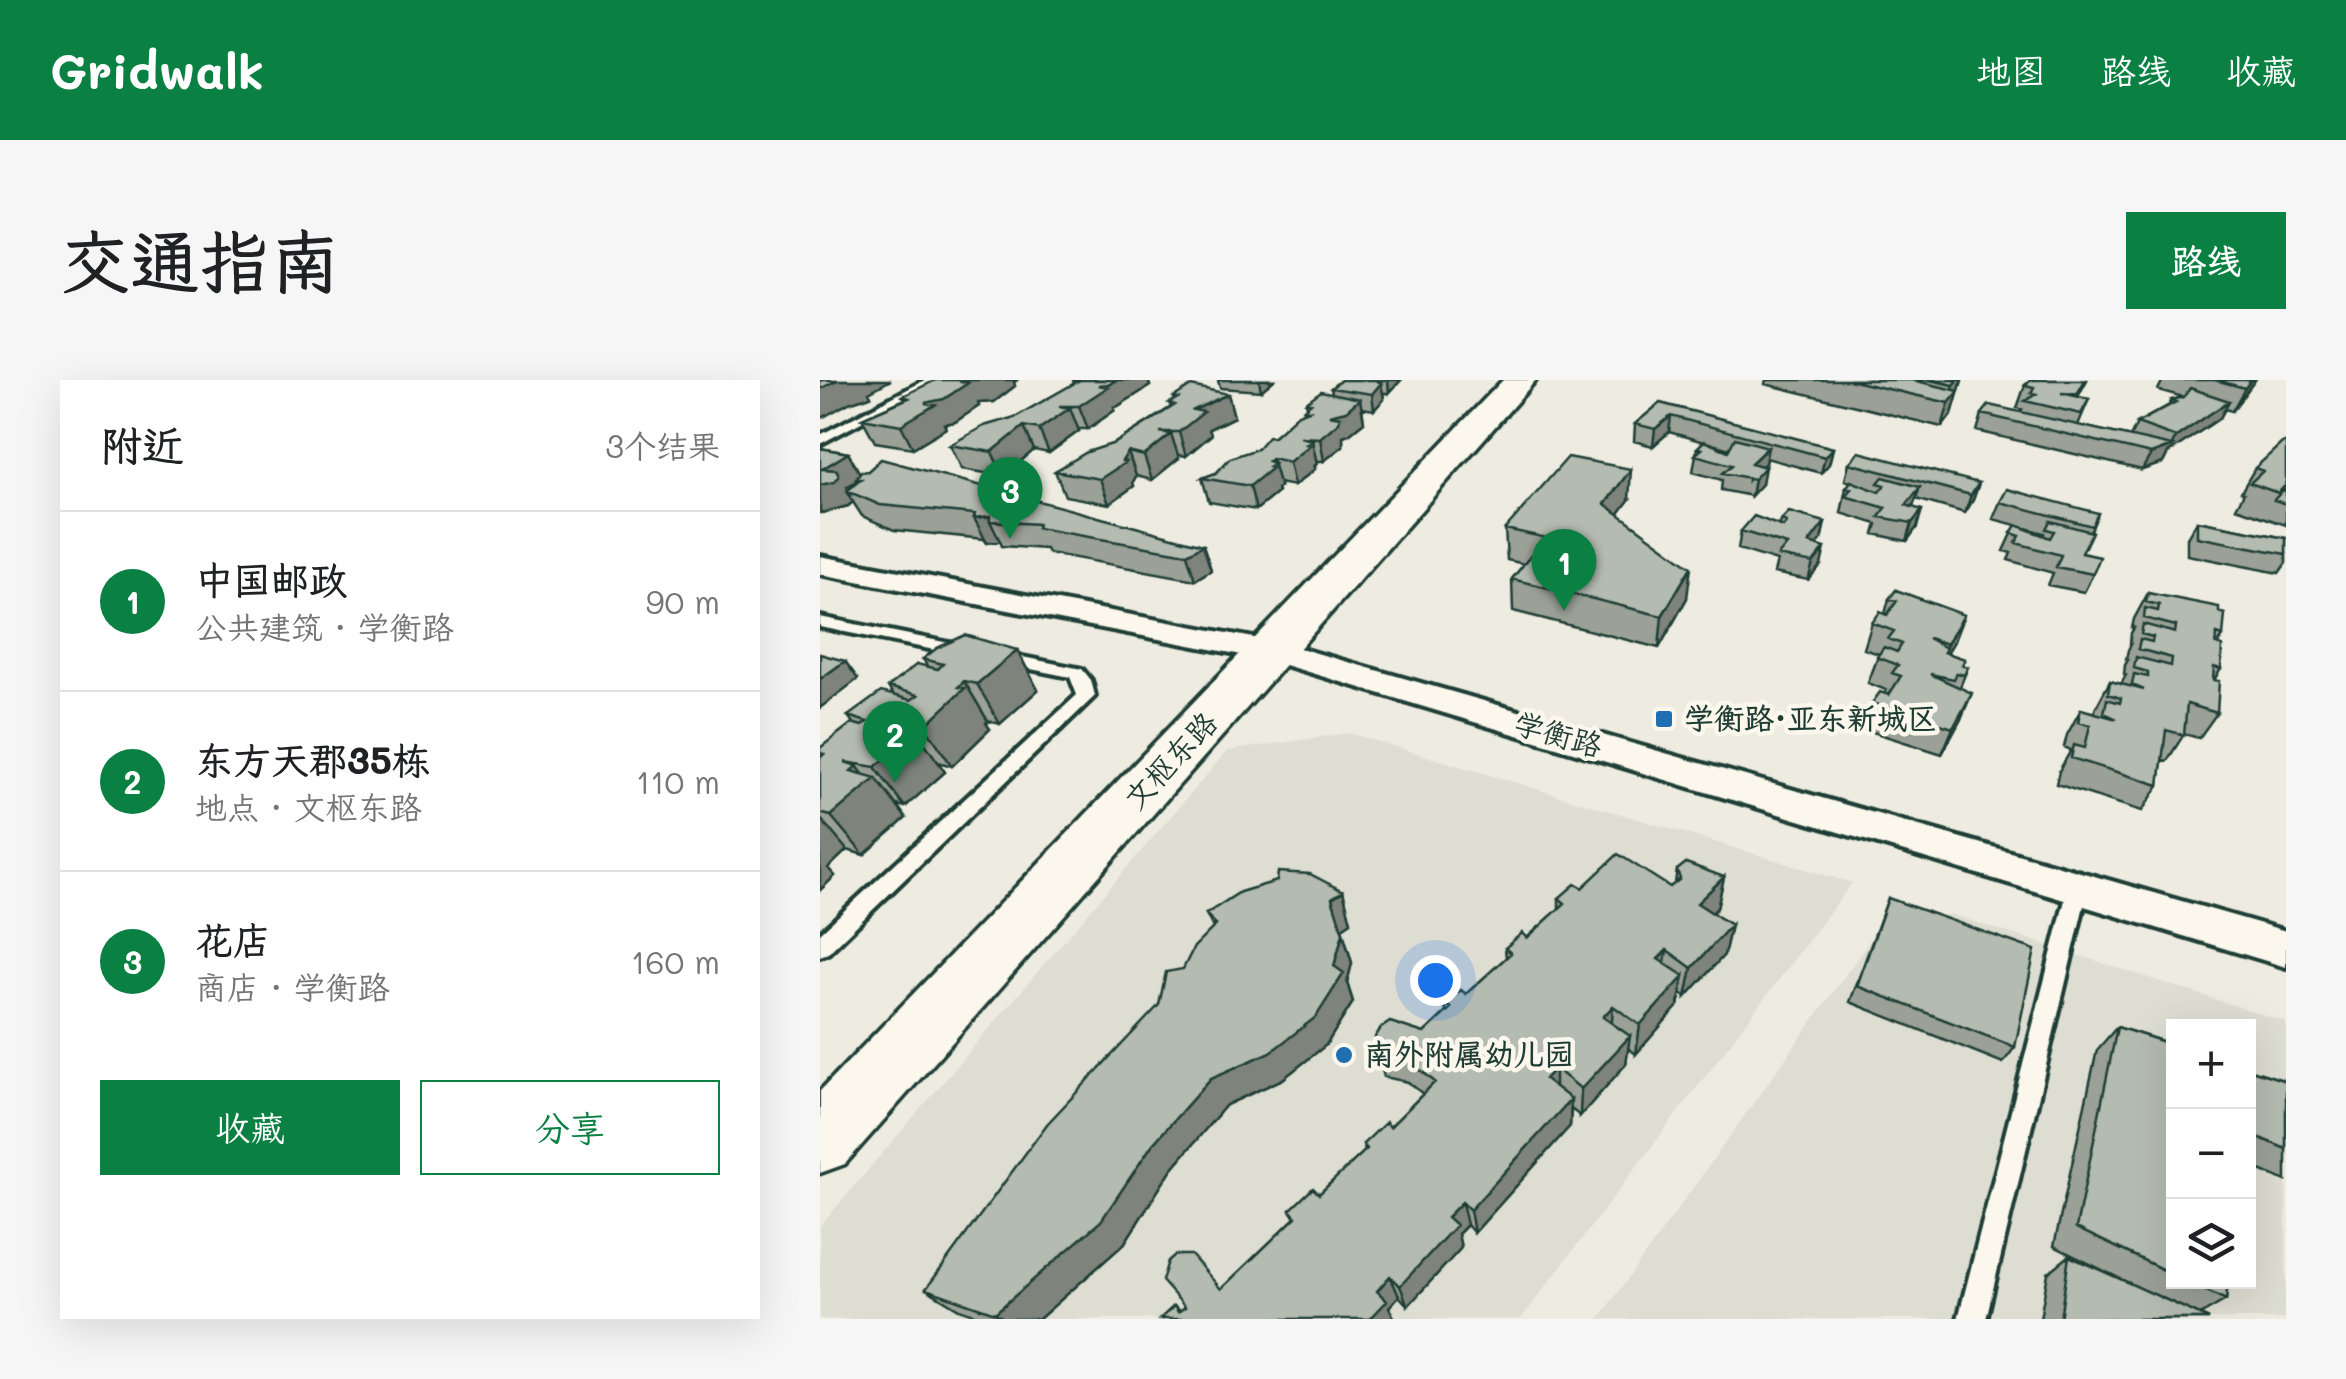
<!DOCTYPE html>
<html lang="zh">
<meta charset="utf-8">
<style>
:root{--surface:#fff;--page:#f6f6f6;--text:#202124;--muted:#757577;--line:#e0e0e0;--accent:#0b8043}
body{margin:0;font-family:Mali,"LXGW WenKai TC",sans-serif;background:var(--page);color:var(--text)}
.controls{position:absolute;right:30px;bottom:30px;display:grid;overflow:hidden;border-radius:0px;box-shadow:0 10px 40px #0002}
.controls button{width:90px;height:90px;display:grid;place-items:center;padding:0;border:0;border-bottom:2px solid var(--line);background:var(--surface);color:var(--text);font:50px sans-serif}
.you{position:absolute;left:615px;top:600px;width:35px;height:35px;margin:-25px;border:8px solid #fff;border-radius:50%;background:#1a73e8;box-shadow:0 0 0 15px #1a73e833}
.badge{display:grid;place-items:center;width:65px;height:65px;border-radius:50%;background:var(--accent);color:#fff;font-size:32px;font-weight:700}
.pin{position:absolute;translate:-50% -82px;filter:drop-shadow(0 2px 5px #0008)}
.pin::after{content:'';position:absolute;top:52px;width:35px;height:30px;background:inherit;clip-path:polygon(0 0,100% 0,50% 100%)}
.list{margin:0;padding:0;list-style:none}
h2{display:flex;justify-content:space-between;align-items:center;height:130px;margin:0;padding:0 40px;font-size:42px}
h2 small{font-size:32px;font-weight:400;color:var(--muted)}
.list li{display:grid;grid-template-columns:65px 1fr auto;gap:30px;align-items:center;box-sizing:border-box;height:180px;padding:0 40px;border-top:2px solid var(--line)}
.list b{display:block;font-size:38px;white-space:nowrap}
.list p{margin:0;font-size:32px;white-space:nowrap;color:var(--muted)}
.list em{font-size:32px;font-style:normal;color:var(--muted)}
.actions{display:flex;gap:20px;padding:30px 40px}
.actions a{flex:1;padding:22px 0;border:2px solid var(--accent);border-radius:0px;text-align:center;font-size:35px;color:var(--accent)}
.actions .main{background:var(--accent);color:#fff}
.icon{flex:none;width:55px;height:55px;fill:none;stroke:currentColor;stroke-width:2;stroke-linecap:round;stroke-linejoin:round}
.map{position:relative;flex:none;width:1466px;height:939px;overflow:hidden;border-radius:0px}
header{display:flex;align-items:center;gap:60px;box-sizing:border-box;height:140px;padding:0 50px;background:var(--accent);color:#fff}
header strong{font-size:48px}
nav{display:flex;gap:55px;margin-inline-start:auto;font-size:35px}
.intro{display:flex;align-items:center;justify-content:space-between;box-sizing:border-box;height:240px;padding:0 60px}
h1{margin:0;font-size:70px}
.button{padding:25px 45px;border-radius:0px;background:var(--accent);color:#fff;font-size:35px;font-weight:700}
main{display:flex;gap:60px;padding:0 60px}
aside{flex:1;background:var(--surface);border-radius:0px;box-shadow:0 10px 40px #0002}
.map>svg:first-child{display:block}
</style>
<header>
<strong>Gridwalk</strong>
<nav><a>地图</a><a>路线</a><a>收藏</a></nav>
</header>
<div class="intro"><h1>交通指南</h1><a class="button">路线</a></div>
<main>
<aside>
<h2>附近<small>3个结果</small></h2>
<ul class="list">
<li><span class="badge">1</span><div><b>中国邮政</b><p>公共建筑 · 学衡路</p></div><em>90 m</em></li>
<li><span class="badge">2</span><div><b>东方天郡35栋</b><p>地点 · 文枢东路</p></div><em>110 m</em></li>
<li><span class="badge">3</span><div><b>花店</b><p>商店 · 学衡路</p></div><em>160 m</em></li>
</ul>
<div class="actions"><a class="main">收藏</a><a>分享</a></div>
</aside>
<div class="map">
<svg width="1466" height="939" viewBox="0 0 1466 939">
<rect width="100%" height="100%" fill="#eeece1"/>
<filter id="ink" filterUnits="userSpaceOnUse"><feTurbulence type="fractalNoise" baseFrequency=".01" numOctaves="2"/><feDisplacementMap in="SourceGraphic" scale="20" xChannelSelector="R" yChannelSelector="G"/><feConvolveMatrix kernelMatrix="1 2 1 2 8 2 1 2 1" color-interpolation-filters="sRGB"/></filter>
<g filter="url(#ink)">
<!-- built -->
<path fill="#ddddd2" fill-rule="evenodd" d="M529,353L1032,503L701,939H0V846L407,371Z
M1130,534L1466,642V939H779L1059,548ZM1354,646H1428V902H1354Z"/>
<g fill="none" stroke-linecap="round" stroke-linejoin="round">
<!-- lane casing -->
<g stroke="#1f3d34" stroke-width="8">
<path id="lane" d="M105,0H120L0,64V55Z
M0,237L144,266L152,271L144,276L0,247Z
M177,272L262,289L271,300L275,316L8,573L0,576V553L257,315L250,297L171,281L169,277Z
M1258,500L1265,502L1268,508L1166,939H1138L1248,508L1251,502Z"/>
</g>
<!-- street casing -->
<g stroke="#1f3d34" stroke-width="8">
<path id="street" d="M0,176L465,264L1466,551V587L448,280L0,194Z"/>
</g>
<!-- secondary casing -->
<g stroke="#1f3d34" stroke-width="7">
<path id="secondary" d="M683,0H716L25,784L0,793V711Z"/>
</g>
<!-- lane -->
<use href="#lane" fill="#fbf7ec" fill-rule="evenodd"/>
<!-- street -->
<use href="#street" fill="#fbf7ec" fill-rule="evenodd"/>
<!-- secondary -->
<use href="#secondary" fill="#fbf7ec" fill-rule="evenodd"/>
</g>
<!-- wall -->
<path fill="#9ba197" stroke="#1f3d34" stroke-width="2.5" fill-rule="evenodd" d="M253,0H328L330,6L298,26L294,27L295,30L268,49H258L259,51L229,73L214,70L183,96L142,89L130,65L195,37L254,4Z
M398,0H454L441,11L400,8Z
M521,0H581L569,13H563L564,19L554,30L542,28L544,42L529,54L523,56V66L504,81H496L495,89L474,106L459,103L460,107L457,109L458,112L436,130L389,122L382,98L396,93L437,69L484,32V29L487,26L486,22L512,13L511,8Z
M946,0H1142L1132,34L1122,47L945,4Z
M1211,0H1267L1258,17L1269,19L1258,45L1310,57L1317,43L1349,25L1352,20L1363,17L1338,10L1343,0H1435L1412,31L1405,29L1400,38L1348,73L1343,83L1322,90L1157,51L1162,34L1201,32L1202,29L1197,28L1205,5Z
M194,2L195,6L174,22L158,23L159,26L135,42L124,44L126,48L93,68L55,62L42,38L85,19L83,16Z
M408,14L414,37L389,49L391,55L366,76L358,75L359,78L332,100L316,96L313,102L314,106L289,124L245,116L235,91L295,63L351,27L349,23L355,20L354,17Z
M840,23L1013,68L1009,84L1001,93L946,78L945,83L942,86V104L931,116L901,110L902,100L873,92L877,68L884,62L849,52L833,66L814,61L815,44ZM888,63L910,69L908,71Z
M1466,63V145L1416,128L1424,113L1421,112L1435,88Z
M0,68L28,73L40,94L383,165L391,190L375,200L228,173L226,169L182,166L180,161L167,163L164,159L74,150L42,136L33,122L28,126L0,133ZM36,100L37,102L28,110L27,107Z
M1029,83L1159,103L1153,120L1145,133L1096,119L1092,127L1097,147L1087,161L1054,154L1057,144L1021,133L1026,108L1031,102L1025,100Z
M809,120L798,134L867,218L839,268L693,231L692,199L704,184L687,180L685,149Z
M1180,122L1278,133L1262,173L1273,194L1264,212L1228,205L1233,193L1188,180L1191,173L1184,171L1196,145L1173,139ZM1198,146L1224,153L1223,156Z
M961,140L1005,142L1001,160L997,165L1001,185L988,200L954,193L957,181L918,169L921,151L960,146Z
M1377,141L1466,158V183L1459,193L1367,175V158Z
M1076,210L1134,261L1127,273L1142,286L1148,287L1140,307L1141,339L1122,374L1043,349L1052,323L1065,314L1066,310L1048,303L1059,274L1044,269L1052,243L1065,234L1069,219Z
M1328,213L1399,232L1403,256L1398,264L1401,289L1394,300L1397,333L1379,358L1364,354L1347,381L1342,380L1339,405L1322,431L1236,404L1239,391L1251,370L1244,367L1247,355L1261,329L1274,333L1276,327L1290,301L1301,304L1306,295L1304,294L1305,285L1308,280L1306,279L1308,270L1311,264H1310L1311,253L1314,248H1312L1314,239Z
M197,270L218,310L180,344L168,341L166,343L170,349L132,386L118,382L125,392L85,427L77,425L86,438L44,475L27,470L8,488L15,496L0,510V368L33,343L28,336L73,315L68,307L107,286L103,279Z
M857,490L904,497L897,528L892,533L911,545L904,575L866,617L861,613L858,626L816,674L808,668L806,684L760,736L751,729L750,746L654,853L647,845L638,854L641,868L588,926L579,916L569,927L340,939L354,926L359,931L401,909L475,838L470,830L499,814L545,771L543,764L570,747L603,714L588,702L564,697L556,669L604,653L626,632L625,624L646,614L686,578L685,568L707,558L739,529V518L762,508L850,507L855,503Z
M523,511L531,542L522,548L532,583L527,603L533,622L506,665L463,699L406,725L351,790L304,864L219,939H168L139,929L106,909L339,625L393,548L386,534Z
M1068,518L1195,667L1183,683L1030,622Z
M1297,647L1354,665V902H1408L1406,920L1380,935L1389,939H1220L1228,893L1249,876L1319,908L1234,866L1277,670Z
M1428,689L1466,701V801L1428,785Z"/>
<!-- shaded-wall -->
<path fill="#7e837b" stroke="#1f3d34" stroke-width="2.5" d="M17,0H71L49,12L51,16L29,23L0,39V9Z
M150,0H198L194,2L195,6L174,22L158,23L159,26L135,42L124,44L126,48L93,68L81,45L105,23L139,1Z
M296,0H328L330,6L298,26L294,27L295,30L268,49L259,26L278,5Z
M439,0H454L441,11Z
M568,0H581L569,13Z
M1134,0H1142L1132,34L1122,47L1134,5Z
M1431,0H1435L1412,31L1425,8Z
M561,3L564,19L554,30L552,14Z
M408,14L414,37L389,49L391,55L366,76L359,52L374,30Z
M540,19L544,42L529,54L523,56V66L504,81L500,58L509,35Z
M1409,21L1400,38L1348,73L1343,83L1322,90L1331,74L1351,67L1356,57Z
M250,28L259,51L229,73L219,49Z
M851,36L849,52L833,66L835,49Z
M204,46L214,70L183,96L172,72Z
M351,54L359,78L332,100L324,76Z
M492,60L497,84L494,86L495,89L474,106L469,82Z
M948,67L945,83L928,100L931,83Z
M1013,68L1009,84L1001,93L1005,77Z
M308,72L316,96L313,102L314,106L289,124L280,99L302,81Z
M28,73L42,97L27,107L30,113L27,111L33,122L28,126L2,133L0,131V105L2,89Z
M452,78L460,107L457,109L458,112L436,130L430,106Z
M945,87L942,104L931,116L934,99Z
M811,89L809,120L783,155L785,124Z
M1159,103L1153,120L1145,133L1151,115Z
M1100,107L1094,124L1081,142L1086,125Z
M1102,130L1097,147L1087,161L1092,143Z
M170,136V141L180,161L167,163L154,138Z
M1005,142L1001,160L985,180L989,163Z
M383,165L391,190L375,200L367,174Z
M1005,168L1001,185L988,200L993,183Z
M871,187L867,218L839,268L842,236Z
M1144,235L1134,261L1114,297L1127,264Z
M197,270L218,310L180,344L157,304Z
M25,281L38,299L0,328V299Z
M144,301L168,341L166,343L170,349L132,386L105,346Z
M1152,313L1141,339L1122,374L1133,348Z
M90,342L125,392L85,427L55,387L83,348Z
M37,386L50,403L56,398L86,438L44,475L11,436L31,391Z
M0,438L27,470L8,488L15,496L0,510Z
M904,497L897,528L871,554L877,523Z
M523,511L531,542L521,549L512,518Z
M911,545L904,575L866,617L872,588Z
M523,553L532,583L527,603L533,622L506,665L463,699L406,725L351,790L304,864L219,939H185L175,933L332,765L391,698L514,586Z
M847,570L842,600L838,579Z
M864,596L858,626L816,674L820,645Z
M793,626L791,655L783,637Z
M810,656L806,684L760,736L761,709Z
M735,688V716L725,699Z
M751,719L750,746L654,853L650,830Z
M642,822L647,845L638,854L641,868L588,926L580,906L627,837Z
M570,896L579,916L569,927L575,939H550L557,911Z"/>
<!-- building -->
<path fill="#b4bbb0" stroke="#1f3d34" stroke-width="2.5" d="M0,0H17L0,9Z
M116,0H150L139,1L148,3L124,19L105,23L115,25L81,45L42,38L89,18L83,16Z
M260,0H296L290,4L278,5L288,7L259,26H239L250,28L219,49L204,46L172,72L130,65L164,46L195,37Z
M521,0H555L561,3L552,14L511,8Z
M1029,0H1092L1139,11L1129,23Z
M1110,0H1138L1134,5Z
M1211,0H1265L1257,14L1241,13L1269,19L1261,34L1205,21L1216,14L1211,13L1214,7L1205,5Z
M1395,0H1431L1425,8Z
M371,6L408,14L374,30L384,32L359,52H340L351,54L324,76L308,72L302,81L306,82L280,99L235,91L267,72L295,63L355,25L349,23L358,18L354,17Z
M1370,8L1409,21L1356,57L1317,43L1356,22L1352,20L1364,17Z
M501,11L540,19L526,31L509,35L520,37L519,42L500,58L480,57L492,60L486,64L490,65L469,82L452,78L448,81L454,83L448,87L452,88L430,106L382,98L396,93L410,78L437,69L448,56L453,57L478,34L489,30L484,29L491,23L486,22Z
M840,23L1013,68L1005,77L851,36L835,49L815,44Z
M1169,25L1352,66L1331,74L1162,34Z
M915,58L948,67L931,83L945,87L934,99L903,93L912,85L875,75L882,69L877,68L884,61L908,71Z
M1462,63H1466V105L1458,113L1430,103L1443,91L1435,88Z
M0,68L28,73L2,89L17,90L19,97L14,102L0,105Z
M1039,72L1159,103L1151,115L1029,83Z
M748,77L811,89L785,124L871,187L842,236L692,199L711,175L733,180L746,162L685,149Z
M61,79L383,165L367,174L217,148L218,144L170,141V136L154,138L155,134L60,125L27,111L41,99H36L41,92L48,91Z
M1063,97L1100,107L1086,125L1102,130L1092,143L1059,137L1066,128L1025,116L1031,109L1026,108L1031,101L1059,112L1065,105L1058,103Z
M1187,109L1278,133L1272,146L1180,122Z
M1463,110L1466,111V124L1454,120Z
M969,132L1005,142L989,163L1005,168L993,183L958,176L967,165L921,151L934,136L963,147L967,142L961,140Z
M1230,141L1272,152L1262,173L1280,177L1273,194L1236,187L1241,175L1196,163L1200,156L1191,153L1196,145L1230,158L1234,151L1226,149Z
M1377,141L1466,158V174L1377,157Z
M1076,210L1144,235L1127,264L1108,258L1126,268L1124,272L1145,279L1142,285L1148,287L1144,295L1137,293L1134,299L1110,294L1152,313L1133,348L1052,323L1060,312L1069,315L1081,296L1072,293L1078,285L1057,277L1064,267L1077,272L1082,264L1068,259L1074,251L1052,243L1060,232L1067,235L1077,221L1069,219Z
M1328,213L1399,227V232L1405,234L1403,256L1397,254L1396,264L1402,266L1401,289L1394,287L1393,300L1399,301L1397,333L1367,324L1364,355L1346,350L1339,405L1251,378L1254,365L1265,368L1270,345L1258,342L1261,329L1297,339L1284,333L1287,319L1300,323L1301,318L1288,314L1290,301L1324,310L1312,305L1314,294L1328,297V292L1314,288L1316,277L1351,286L1352,278L1318,269L1320,259L1332,262L1333,257L1321,254L1323,244L1355,253L1356,246L1324,238L1325,228L1338,231L1339,225L1326,222Z
M145,255L197,270L157,304L144,301L138,307L145,308L105,346L90,342L83,348L97,352L55,387L25,382L37,386L31,391L56,398L11,436L0,433V378L4,374L0,373V368L32,343L42,346L47,342L28,336L61,312L91,320L98,315L68,307L97,284L118,289L123,284L103,279L117,268Z
M0,274L25,281L0,299Z
M798,474L850,507L860,499L857,490L866,483L904,497L877,523L911,545L872,588L847,570L838,579L864,596L820,645L793,626L783,637L810,656L761,709L735,688L725,699L751,719L650,830L642,822L627,837L636,845L580,906L570,896L557,911L567,921L550,939H340L354,926L358,932L365,927L342,901L348,881L355,875H371L401,909L476,837L470,830L493,808L499,814L547,769L543,764L566,742L570,747L615,702L581,674L556,669L555,657L561,648L570,642L604,653L631,628L625,624L641,610L646,614L691,573L685,568L702,553L707,558L745,523L739,518L755,504L762,508Z
M458,492L490,494L523,511L512,518L523,553L514,586L524,593L496,637L451,672L391,698L332,765L281,841L175,933L106,909L227,744L339,625L346,592L363,589L374,567L396,545L386,534L420,512L457,501Z
M1068,518L1215,570L1195,667L1037,606Z
M1297,647L1354,665V895L1256,848Z
M1428,689L1466,701V769L1428,753Z
M1249,876L1389,939H1240Z
M1367,902H1408L1406,920Z"/>
</g>
<!-- markers -->
<g fill="#1f6fb2" stroke="#fbf7ec" stroke-width="4">
<rect x="834" y="329" width="20" height="20" rx="5"/>
<circle cx="524" cy="675" r="10"/>
</g>
<g text-anchor="middle" stroke-width="9" stroke-linejoin="round" paint-order="stroke">
<!-- poi labels -->
<g font-size="30" font-weight="bold" fill="#1f3d34" stroke="#fbf7ec" text-anchor="start">
<text x="864" y="349">学衡路·亚东新城区</text>
<text x="544" y="685">南外附属幼儿园</text>
</g>
<!-- street labels -->
<g font-size="30" fill="#1f3d34" stroke="#fbf7ec">
<text transform="translate(738 355) rotate(16)" y="10">学衡路</text>
<text transform="translate(351 381) rotate(-47)" y="10">文枢东路</text>
</g>
</g>
</svg>
<div class="controls">
<button>+</button>
<button>−</button>
<button><svg class="icon" aria-label="layers" viewBox="0 0 24 24"><path d="M12 4l9 5-9 5-9-5zM3 14l9 5 9-5"/></svg></button>
</div>
<div class="you"></div>
<div class="pin badge" style="left:744px;top:231px">1</div>
<div class="pin badge" style="left:75px;top:403px">2</div>
<div class="pin badge" style="left:190px;top:159px">3</div>
</div>
</main>
